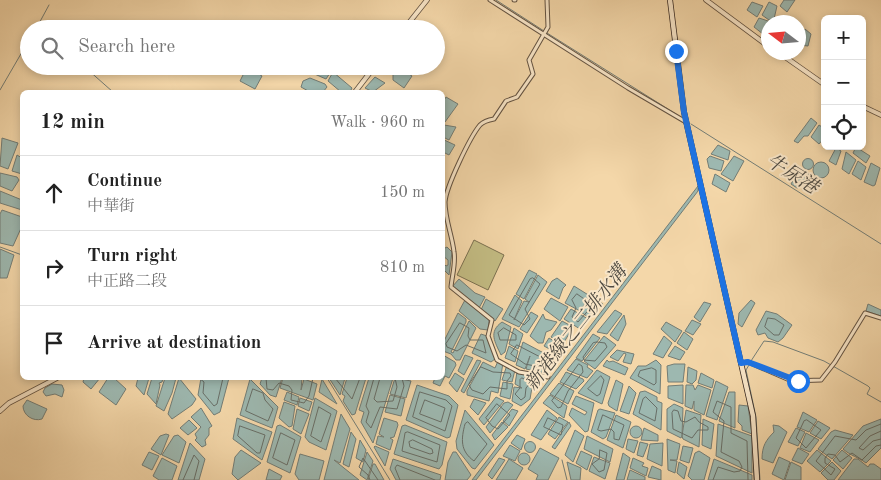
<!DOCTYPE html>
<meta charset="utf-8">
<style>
:root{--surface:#fff;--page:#f6f6f6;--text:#222;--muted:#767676;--line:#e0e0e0}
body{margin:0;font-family:"Old Standard TT","Noto Serif TC",serif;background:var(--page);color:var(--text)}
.controls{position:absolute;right:15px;top:15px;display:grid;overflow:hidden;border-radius:8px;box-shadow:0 2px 8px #0003}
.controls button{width:45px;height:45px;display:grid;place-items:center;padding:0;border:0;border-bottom:1px solid var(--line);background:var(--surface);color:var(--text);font:25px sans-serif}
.compass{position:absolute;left:761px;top:15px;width:45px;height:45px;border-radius:50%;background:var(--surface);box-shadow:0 2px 8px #0003;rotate:286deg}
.stop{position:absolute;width:15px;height:15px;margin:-11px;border:4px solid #1a73e8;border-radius:50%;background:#fff}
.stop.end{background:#1a73e8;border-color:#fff;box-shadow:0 1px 5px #0008}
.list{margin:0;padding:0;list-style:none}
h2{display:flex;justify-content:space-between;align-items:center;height:65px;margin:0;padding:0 20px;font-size:21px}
h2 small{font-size:16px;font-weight:400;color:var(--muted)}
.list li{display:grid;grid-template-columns:32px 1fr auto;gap:15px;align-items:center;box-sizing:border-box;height:75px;padding:0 20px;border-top:1px solid var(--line)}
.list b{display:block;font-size:19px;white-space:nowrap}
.list p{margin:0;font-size:16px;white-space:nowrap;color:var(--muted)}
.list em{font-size:16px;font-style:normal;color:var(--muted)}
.icon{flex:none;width:28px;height:28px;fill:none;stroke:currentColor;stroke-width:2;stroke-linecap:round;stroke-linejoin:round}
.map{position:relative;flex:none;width:881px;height:480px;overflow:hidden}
.search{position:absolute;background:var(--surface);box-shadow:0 2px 8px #0003;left:20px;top:20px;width:425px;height:55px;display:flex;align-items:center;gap:12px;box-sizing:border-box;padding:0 18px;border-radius:28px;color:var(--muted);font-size:19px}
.panel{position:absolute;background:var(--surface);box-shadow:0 2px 8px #0003;left:20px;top:90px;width:425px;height:290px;border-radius:8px}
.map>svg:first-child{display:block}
</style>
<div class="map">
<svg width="881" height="480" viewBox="0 0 881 480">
<rect width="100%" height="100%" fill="#f4d7a9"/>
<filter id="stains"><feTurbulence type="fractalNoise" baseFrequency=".004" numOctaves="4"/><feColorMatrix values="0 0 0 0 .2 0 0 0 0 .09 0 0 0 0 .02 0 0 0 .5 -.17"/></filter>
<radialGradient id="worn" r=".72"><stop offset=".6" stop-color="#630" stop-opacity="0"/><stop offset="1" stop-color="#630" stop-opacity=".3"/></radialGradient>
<!-- green -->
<path fill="#c3bc83" stroke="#7b7050" d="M474,240L504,255L488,290L457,275Z"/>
<!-- water -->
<path fill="#9db8b0" stroke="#737d76" d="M784,0H795L787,12L780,6Z
M752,2L763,6L757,17L747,10Z
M769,2L777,6L774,19L769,20L762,15Z
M759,18L771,22H768V38L754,27Z
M805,29L811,34L808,46L799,45Z
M311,66H329L332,70L326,79L310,72Z
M247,67L262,76L255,89L240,81Z
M398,67L412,76L404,88L393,80V74Z
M333,72L352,88L350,92H341L328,81Z
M375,77L385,83L373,92L365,88Z
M310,78L325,84L327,87L323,92H310L301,87L303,81Z
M446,97L458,104L445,122L443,120V102Z
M811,118L817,123L808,136H804L798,143L794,141Z
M444,125L456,127L449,140L443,137Z
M819,125L825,129V137L819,144L811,137Z
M2,138L18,143L8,169L0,166Z
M442,139L455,145L449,155L443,152Z
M718,145L730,151L728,160L711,154Z
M856,147L870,156L866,163L853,153Z
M836,148L841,151L836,165L829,161Z
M846,152L856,160L849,174L842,169Z
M17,155L22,158V174L12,171Z
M710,156L724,161L721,171L709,168L707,159Z
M734,156L744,161L733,181L721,174Z
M802.5 164a5.5 5.5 0 1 1 11 0a5.5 5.5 0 1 1-11 0Z
M858,161L866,167L861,180L852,174Z
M813 170a8 8 0 1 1 16 0a8 8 0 1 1-16 0Z
M871,163L880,168L875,185L873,186L864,182Z
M800,168L809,174L800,187L797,188L791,184Z
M0,173L17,177L19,180L12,191L0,186Z
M715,174L730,183L726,192L712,184Z
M811,174L821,181L812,194L802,190Z
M698,186V191L476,480H472Z
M0,191L22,200V210L0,203Z
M2,210L22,217V226L13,246L0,243V214Z
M447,247L452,252L449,275L443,269V263L446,266L448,265V260L443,256V249Z
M0,249L14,255L7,278H0Z
M529,270L537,274L524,299L516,294Z
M538,275L547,282L519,327L502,319L515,295L522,301L514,320L524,301L529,302L525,299Z
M557,278L566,285L563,288L559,299L546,291L552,281Z
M459,279L475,293L485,297L479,308L452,287Z
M574,286L590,296L580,311L565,303Z
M591,296L603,304L596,312H594L588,317L581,312Z
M551,298L568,307L560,321L544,309Z
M486,299L503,309L495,321L481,310Z
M465,300L489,320L488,330L480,329L459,311Z
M751,300L755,303L742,327L738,324L739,313Z
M704,302L711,304L700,322L694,317Z
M868,304L881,310V316L866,311Z
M571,309L588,319L580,329L564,319Z
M615,310L622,314L607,334L597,332Z
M766,311L777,314L792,325L783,338L778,342L768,338L765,333L758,335L756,330Z
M531,312L538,316L527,333L520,329Z
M458,313L466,319V322L451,352L453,353L469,321L476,328L460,360H456L451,354L443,351V343Z
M543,314L545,319L557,322L551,330L546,332L543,343H538L530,336Z
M624,315L626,324L618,341L610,335Z
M692,320L701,324L693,335L685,331Z
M562,321L573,327L563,344L551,337Z
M502,322L511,327L505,352L501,355C495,342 488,332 502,322Z
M666,322L682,331L675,342L661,329Z
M514,328L523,334L518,349L509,344Z
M684,332L693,339L687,350L677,343Z
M481,334L487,336L495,359L491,362L472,353Z
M593,334L600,338L582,361L576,358Z
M604,336L616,345L595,369L584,361Z
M664,336L672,343L663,358L653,354Z
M549,338L565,348L563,351L566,352L562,356L544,346Z
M523,342L555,359L554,362L557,364L548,374L537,371L540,359L535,371L526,369L530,356L525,369L516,365Z
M509,346L518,351L515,362L505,358Z
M675,346L685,352L680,360L668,356Z
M617,350L634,354L631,364L623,362L626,354L624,353L618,361L610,357Z
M443,355L455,362L456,365L449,378L445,376L440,386L433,383L435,378H442Z
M465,355L473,358L464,375L458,371Z
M576,359L588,365L587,367L593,371L587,378L567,370Z
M477,360L481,361L464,393L461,391Z
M607,360L609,362L613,361L628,368L625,375L603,366Z
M656,360L661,365L660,394L630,378L638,366H646Z
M498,361L503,363L498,393L491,391L489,401L467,395V391L483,362L495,368Z
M674,364H685L683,382H668L667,366Z
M507,365L515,370L512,382L502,380Z
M688,367L697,371L696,380L692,384L687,382Z
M597,370L610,377L602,404L578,393Z
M517,372L534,376L530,399L521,406L512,401L514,387L522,388L515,384Z
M566,372L583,379L584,381L576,389L560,382Z
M455,373L464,379L457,392L449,383Z
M701,373L714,380L712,388L698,383Z
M84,378H100L91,389L83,382Z
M108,378H114L126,389L116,405L99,392Z
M138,378H149L144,395L136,386Z
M152,378H163L162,382L159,383L160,385L156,404L147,394Z
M165,378H176L172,393L164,411L156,406Z
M179,378L196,399L192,405L172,419L168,414Z
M201,378H229L220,412L214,415L198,395Z
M262,378H282L276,397L270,395L260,384Z
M283,378H302L301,390L304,379L317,384L313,400L280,388Z
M329,378H345L340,395Z
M347,378H366L355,414L352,415L343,401L345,396L342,394Z
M369,378H393L373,443L361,422L364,412L359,410Z
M395,378L411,381L406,398L390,394Z
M250,379L278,407L272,428L240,415Z
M322,379L337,404L319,392Z
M616,380L623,384L617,411L609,406L608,403Z
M716,381L728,387L717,420L706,416Z
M503,382L513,384L510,399L500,396Z
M559,383L574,391L568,404L550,394Z
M52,384L62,385L64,390L62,397L55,394L46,396L43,392L45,388Z
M417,385L449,396L458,405L450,437L447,438L406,420Z
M683,385V404L668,398V386Z
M686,385H693L695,390L698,385L711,390L704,415L694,410V401L692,409L685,406Z
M629,386L636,393L629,414L620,411Z
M645,391L657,397V401L662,403L661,430L633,414L640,392Z
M287,392L299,397L297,405L284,400Z
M729,392H735V428L719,421Z
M390,395L405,399L401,416L385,412Z
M550,395L567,406L564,418L543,403Z
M576,396L594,403L588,431L585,432L569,415L572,408L585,415L587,412L572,404Z
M496,397L504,401L484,425L479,419Z
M300,398L312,402L309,411L298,406Z
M315,398L337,411L326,450L309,442L305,437Z
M474,399L486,403L478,415L470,407Z
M27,400L47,409L42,419C33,422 23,415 23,406Z
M284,402L295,406L292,426L289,427L279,418Z
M508,402L513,405L490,433L486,427L504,403Z
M674,404L683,408L682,436L686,410L701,415L699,447L683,439L682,436L681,438L667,431V409Z
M739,405L748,406L752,434L742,430V426L738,422Z
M201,408L212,426L209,428V435L205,440L206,445L202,447L195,440L197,438L195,434L201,427L191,417Z
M297,409L309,414L301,434L293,429Z
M512,409L518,411L509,426L503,421Z
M600,409L615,413L606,437L603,439L591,432L598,410Z
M465,410L494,445L475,469L472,468L457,449L456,441Z
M547,410L557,418L541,440L531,435Z
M803,412L817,420L809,432L797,427Z
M341,414L350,429L340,463L334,460L359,480H324Z
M616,415L631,422L623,448L607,440Z
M559,417L568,422L555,439L548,434Z
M237,418L272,432L262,460L233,439Z
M384,418L397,422L398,425L394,437L390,438L393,440L390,450L376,444L378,436L384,437L379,434Z
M703,419L714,424L711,449L702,445Z
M881,419V448L866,463C858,457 851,456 843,449L863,426Z
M189,420L197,428L188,435L180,428Z
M818,421L830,428L821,439L810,433Z
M502,422L508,427L495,440L492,435Z
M569,422L571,426L555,449L552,447Z
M718,424L752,436V473L716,456Z
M280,425L301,437L290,473L267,462L277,426Z
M405,425L447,442L442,465L439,469L394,454L402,426Z
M773,425L779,426L787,432L773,463L762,459C762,446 766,440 774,432Z
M630 432a6 6 0 1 1 12 0a6 6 0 1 1-12 0Z
M644,428L658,435V441L641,440Z
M796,428L805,432L798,446L788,442Z
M575,430L584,436L573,462L565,455Z
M835,430L853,435L832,459L818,449L831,432Z
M351,432L356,439L349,467L343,464Z
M806,433L819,440L810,452L800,448Z
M166,434L169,435L161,455L151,449L160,436Z
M178,435L186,442L179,463L162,455L174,436Z
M517,435L525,439L521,450L511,443Z
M587,436L613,449L610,462L584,449Z
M628,439L638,441L634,453L626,449Z
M667,439L680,444L677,460H670L677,461L675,473L668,470Z
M360,440L366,450L363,462L356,458Z
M524.5 447a5.5 5.5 0 1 1 11 0a5.5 5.5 0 1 1-11 0Z
M640,442L648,444L643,457L637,455Z
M190,443L205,459L199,480H178Z
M663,443L662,466L647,459L650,444Z
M510,445L520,451L515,461L503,456Z
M375,446L389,452L385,466L374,447Z
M683,446L693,448L689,463L680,460Z
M540,448L559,458L548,480H536L538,475L528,469Z
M798,448L809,454L802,464L792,460Z
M241,450L261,463L238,480L232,474L235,457Z
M817,450L831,461L820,472L807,461Z
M842,450L852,458L843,469L833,460Z
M581,451L592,456L587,470L576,463Z
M699,451L710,458L704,480H692L688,476L695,453Z
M149,452L159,456L152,470L142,465Z
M367,452L373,461L367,480L360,475Z
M453,452H456L471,475L467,480H445L448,462Z
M623,453L630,458L624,480H616Z
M518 459a6 6 0 1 1 12 0a6 6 0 1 1-12 0Z
M300,454L324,461L319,480H299L295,474Z
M594,457L610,463L605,479L589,471Z
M779,457L790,462L784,480L772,474Z
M162,458L177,466L172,480H159L153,476Z
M499,458L505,460L492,479L488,475Z
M633,458L644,463L642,466L648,468L646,476L630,468Z
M393,459L441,475L440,480H396L390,469Z
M509,459L523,468L516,480H496Z
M714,459L752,475V480H708Z
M854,459H858L868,467L870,464H874L881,469V480H838Z
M567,462L581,468L580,480H571Z
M679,462L687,467L684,479L677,473Z
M791,462L801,467V480H785Z
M832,462L841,471L834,480H828L821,473Z
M373,464H375L384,480H368Z
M652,466L661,470V480L648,477Z
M269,469L282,476L280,480H266Z
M630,470L645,477V480H627Z"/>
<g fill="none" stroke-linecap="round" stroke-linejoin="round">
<!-- shore -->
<path stroke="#686e67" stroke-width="1" d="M533,278L540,284L525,309L530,319L524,325L509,315L530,279Z
M577,294L593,305L578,322L572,317L576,308L572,300Z
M768,318L775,319L784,325L779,335H774L765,327Z
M460,323L469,328L468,336L470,340H483L486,353L466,345L457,351L447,347L446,344Z
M504,328L516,335V340H500L498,333Z
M597,342L605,343L607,347L595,361L584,360L583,357L593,343Z
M517,345L548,361L549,365L545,368L525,364L511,354Z
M579,364L582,366L583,372L568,391L561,407L558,408L552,401Z
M481,367L493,372L510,373L511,376L507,381V389L490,387L483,394L472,390L469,385Z
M652,368L656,370V383L654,385L638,376L640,371Z
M601,376L604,380L600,394L597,396L588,389Z
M199,378L204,382L203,393L214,406L217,404L223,378
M266,378L267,389L273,390L279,383L289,386L292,390L291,400L304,403L309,396L313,378
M335,378L352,399L360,378
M374,378L366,406L369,412L366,422L371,428L380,407L397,409L404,386L402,378
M380,378L374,399L377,402L393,401L397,387L395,378
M522,378L531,382L526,388L525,397L521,400L515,394L520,388V380Z
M253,389L263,393L265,400L273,409L268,421L246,411Z
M420,392L446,400L452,406L445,431L413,417Z
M646,397L657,408L655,421L639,413L643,399Z
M425,400L445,408L441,422L420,414Z
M497,404L510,415L498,429L492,426L486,418Z
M319,407L331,414L321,442L311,436Z
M674,410L678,411L681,421L686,422L695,417L699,422L708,427V430H698L692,438L673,429L672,413Z
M603,415L624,425L619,440L614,439V432L611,429L601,431L598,430Z
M548,418L563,425L561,435L544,427Z
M807,420L821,430L806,448L796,438L804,421Z
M468,422L487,444L474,461C460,451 461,439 465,424Z
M881,424L866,430L856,440L835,436L816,461L831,475L835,469L825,463V458L828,454L835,455L840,462L852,453L862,460L876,446L881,445
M240,426L265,435L260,453H257L238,436Z
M881,431L870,436L859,448L863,450L873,441L881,439
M408,432L440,445L437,462L402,451L405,433Z
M281,433L295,440L287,465L273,458Z
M413,440L432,449L433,453L430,454L410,447L409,442Z
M600,450L607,453L604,470L599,472L592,464L599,459Z
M183,480L194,455L199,461L194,480
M370,480L368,475L359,467L363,458L378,480
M400,480L395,468L397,465L435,480
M713,480L718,467L734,472L740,471L742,467L739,461L721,452L724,421L713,412L717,401L731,407V433L747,441L748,480"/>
<!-- stream -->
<path stroke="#737d76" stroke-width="1" d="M496,0L544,31
M36,29L49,5
M547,33L679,116
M87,69L113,92
M0,90L29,40
M691,124L881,244
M0,247L22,255
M751,361L764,341L773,342L824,361L868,386L870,388L867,394L881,402
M749,365L746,370L756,417L760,480
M327,378L390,480
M753,452L754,480
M562,460L567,480"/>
<!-- minor casing -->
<g stroke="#635241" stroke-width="5">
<path id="minor" d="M490,0L628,88L686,122
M514,0H515
M547,0L548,27L529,60L533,74L517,97L506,101L494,119C488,120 484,121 480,125C470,137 446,187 445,202C445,219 452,235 454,252C456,263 452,276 451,287L492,320L488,336L497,360L519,372L548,377
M741,363L748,362L792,381L821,380L835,362L865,313L881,318"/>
</g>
<!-- tertiary casing -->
<g stroke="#635241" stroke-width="5.5">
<path id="tertiary" d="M706,0L768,46
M404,29L427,0
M778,52L825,85
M355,92L375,66
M862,106L881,115
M0,411L9,403L57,378"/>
</g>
<!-- secondary casing -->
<g stroke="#33251e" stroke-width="6">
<path id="secondary" d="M670,0L684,112L753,416L757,480"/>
</g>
<!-- minor -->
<use href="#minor" stroke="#f8e5c7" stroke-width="3"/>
<!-- tertiary -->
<use href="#tertiary" stroke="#f8e5c7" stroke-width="4"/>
<!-- secondary -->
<use href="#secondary" stroke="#f8e5c7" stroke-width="4.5"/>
</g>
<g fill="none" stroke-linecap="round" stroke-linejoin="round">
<!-- route -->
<path stroke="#1a73e8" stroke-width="6" d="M676,51L684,112L741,363L748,362L798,381"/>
</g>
<g text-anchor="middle" stroke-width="4" stroke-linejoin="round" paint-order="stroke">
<!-- water labels -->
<g font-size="19" font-style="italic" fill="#4e4a42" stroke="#f8e5c7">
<text transform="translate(793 173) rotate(32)" y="7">牛尿港</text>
<text transform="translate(575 327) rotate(-52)" y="7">新港線之二排水溝</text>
</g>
</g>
<rect width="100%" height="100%" filter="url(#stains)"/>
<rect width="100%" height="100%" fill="url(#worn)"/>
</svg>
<div class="controls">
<button>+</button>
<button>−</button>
<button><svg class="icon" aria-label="locate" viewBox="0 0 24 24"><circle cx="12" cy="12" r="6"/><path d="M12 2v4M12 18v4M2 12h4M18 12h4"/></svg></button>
</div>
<svg class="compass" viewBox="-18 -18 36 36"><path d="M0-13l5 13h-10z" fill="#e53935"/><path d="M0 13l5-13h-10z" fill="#767676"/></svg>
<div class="stop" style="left:798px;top:381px"></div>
<div class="stop end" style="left:676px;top:51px"></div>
<div class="search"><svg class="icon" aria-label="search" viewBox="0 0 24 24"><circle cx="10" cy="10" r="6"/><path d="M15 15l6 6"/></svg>Search here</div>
<section class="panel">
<h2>12 min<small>Walk · 960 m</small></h2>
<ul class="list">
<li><svg class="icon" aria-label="ahead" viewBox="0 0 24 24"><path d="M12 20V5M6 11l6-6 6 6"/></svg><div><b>Continue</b><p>中華街</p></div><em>150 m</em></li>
<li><svg class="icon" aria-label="right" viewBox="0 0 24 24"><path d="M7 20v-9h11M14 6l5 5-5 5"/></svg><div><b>Turn right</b><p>中正路二段</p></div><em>810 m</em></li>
<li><svg class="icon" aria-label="arrive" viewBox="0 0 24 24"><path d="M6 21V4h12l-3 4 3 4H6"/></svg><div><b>Arrive at destination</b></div></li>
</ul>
</section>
</div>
